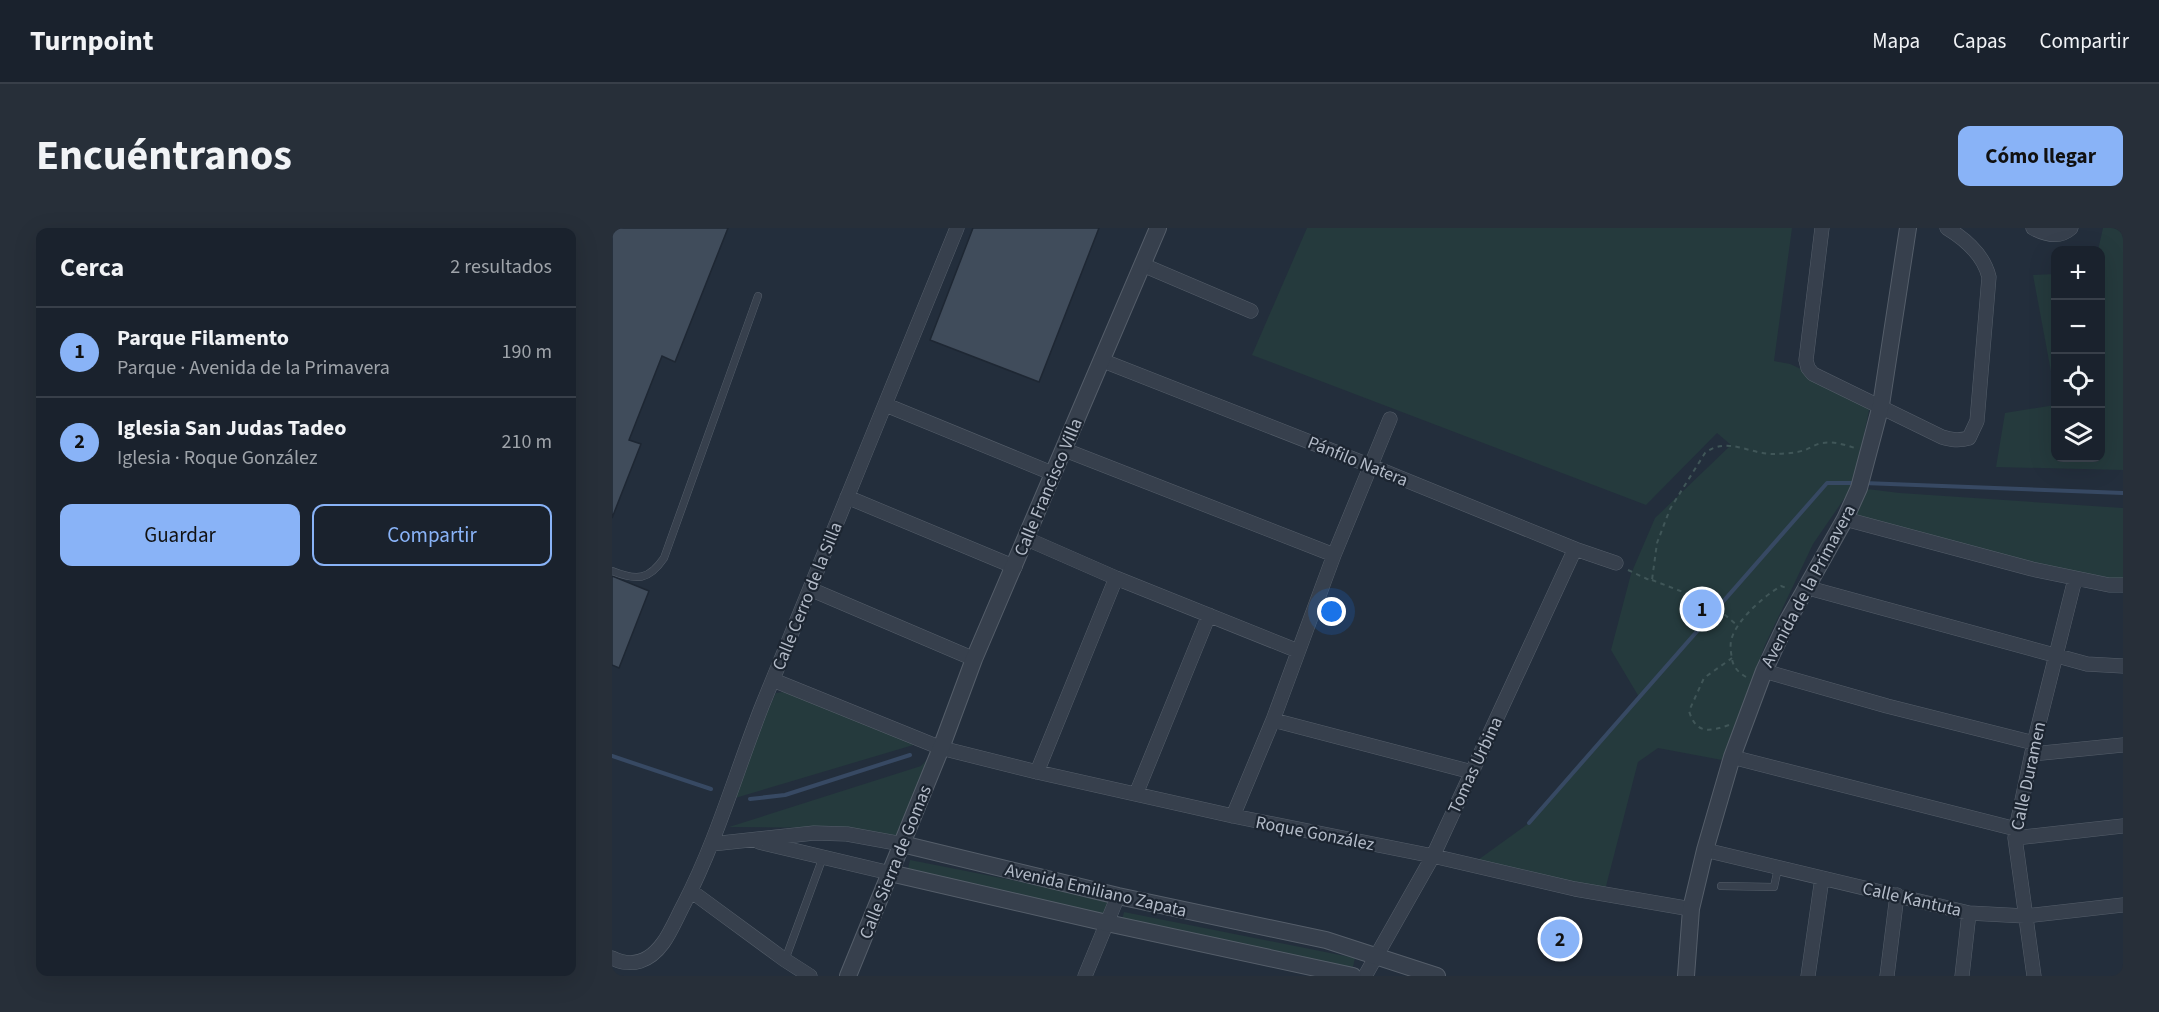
<!DOCTYPE html>
<html lang="es">
<meta charset="utf-8">
<style>
:root{--surface:#1a222d;--page:#272f39;--text:#f1f3f6;--muted:#9fa4aa;--line:#383f49;--accent:#89b3f7}
body{margin:0;font-family:"Source Sans 3",sans-serif;background:var(--page);color:var(--text)}
.controls{position:absolute;right:18px;top:18px;display:grid;overflow:hidden;border-radius:12px;box-shadow:0 6px 24px #0002}
.controls button{width:54px;height:54px;display:grid;place-items:center;padding:0;border:0;border-bottom:2px solid var(--line);background:var(--surface);color:var(--text);font:30px sans-serif}
.you{position:absolute;left:720px;top:384px;width:21px;height:21px;margin:-15px;border:4px solid #fff;border-radius:50%;background:#1a73e8;box-shadow:0 0 0 9px #1a73e833}
.badge{display:grid;place-items:center;width:39px;height:39px;border-radius:50%;background:var(--accent);color:#111;font-size:20px;font-weight:700}
.pin{position:absolute;translate:-50% -50%;border:3px solid #fff;box-shadow:0 2px 6px #0006}
.list{margin:0;padding:0;list-style:none}
h2{display:flex;justify-content:space-between;align-items:center;height:78px;margin:0;padding:0 24px;font-size:26px}
h2 small{font-size:20px;font-weight:400;color:var(--muted)}
.list li{display:grid;grid-template-columns:39px 1fr auto;gap:18px;align-items:center;box-sizing:border-box;height:90px;padding:0 24px;border-top:2px solid var(--line)}
.list b{display:block;font-size:22px;white-space:nowrap}
.list p{margin:0;font-size:20px;white-space:nowrap;color:var(--muted)}
.list em{font-size:20px;font-style:normal;color:var(--muted)}
.actions{display:flex;gap:12px;padding:18px 24px}
.actions a{flex:1;padding:14px 0;border:2px solid var(--accent);border-radius:12px;text-align:center;font-size:21px;color:var(--accent)}
.actions .main{background:var(--accent);color:#111}
.icon{flex:none;width:33px;height:33px;fill:none;stroke:currentColor;stroke-width:2;stroke-linecap:round;stroke-linejoin:round}
.map{position:relative;flex:none;width:1511px;height:748px;overflow:hidden;border-radius:12px}
header{display:flex;align-items:center;gap:36px;box-sizing:border-box;height:84px;padding:0 30px;background:var(--surface);border-bottom:2px solid var(--line)}
header strong{font-size:28px}
nav{display:flex;gap:33px;margin-inline-start:auto;font-size:21px}
.intro{display:flex;align-items:center;justify-content:space-between;box-sizing:border-box;height:144px;padding:0 36px}
h1{margin:0;font-size:42px}
.button{padding:15px 27px;border-radius:12px;background:var(--accent);color:#111;font-size:21px;font-weight:700}
main{display:flex;gap:36px;padding:0 36px}
aside{flex:1;background:var(--surface);border-radius:12px;box-shadow:0 6px 24px #0002}
.map>svg:first-child{display:block}
</style>
<header>
<strong>Turnpoint</strong>
<nav><a>Mapa</a><a>Capas</a><a>Compartir</a></nav>
</header>
<div class="intro"><h1>Encuéntranos</h1><a class="button">Cómo llegar</a></div>
<main>
<aside>
<h2>Cerca<small>2 resultados</small></h2>
<ul class="list">
<li><span class="badge">1</span><div><b>Parque Filamento</b><p>Parque · Avenida de la Primavera</p></div><em>190 m</em></li>
<li><span class="badge">2</span><div><b>Iglesia San Judas Tadeo</b><p>Iglesia · Roque González</p></div><em>210 m</em></li>
</ul>
<div class="actions"><a class="main">Guardar</a><a>Compartir</a></div>
</aside>
<div class="map">
<svg width="1511" height="748" viewBox="0 0 1511 748">
<rect width="100%" height="100%" fill="#232e3c"/>
<!-- green -->
<path fill="#253a3d" d="M695,0H1180L1162,133L1178,136L1259,173L1243,250L1234,268L1201,316L1153,417L1110,532L1046,520L1026,534L992,666L859,637L917,595L1027,469L999,422L1019,346L1043,290L1119,217L1105,205L1034,277L640,127Z
M1491,0H1511V242L1384,239L1393,185L1443,177L1444,230H1488V22H1486Z
M1443,46H1444L1443,165L1421,47Z
M1247,260L1288,265L1511,280V357L1233,291Z
M171,464L293,500L308,515L113,573L164,465Z
M324,522L291,608L218,600L117,599L309,538Z
M298,632L501,672L492,696L293,653Z
M512,684L743,730L739,748L508,700Z"/>
<g fill="none" stroke-linecap="round" stroke-linejoin="round">
<!-- stream -->
<path stroke="#374963" stroke-width="4" d="M1252,255L1511,265
M0,528L99,561
M138,571L173,567L298,527
M917,595L1215,255H1245"/>
</g>
<!-- building -->
<path fill="#404c5b" stroke="#1e2733" stroke-width="1.5" d="M0,0H116L63,134L50,128L17,212L29,216L0,290Z
M361,0H487L427,154L318,112Z
M0,348L37,363L7,440L0,437Z"/>
<g fill="none" stroke-linecap="round" stroke-linejoin="round">
<!-- service casing -->
<g stroke="#555e6a" stroke-width="8">
<path id="service" d="M0,343C25,353 37,352 52,330L146,68
M1109,658L1162,659L1166,640
M173,732L211,629"/>
</g>
<!-- minor casing -->
<g stroke="#555e6a" stroke-width="15">
<path id="minor" d="M1210,0L1194,132L1196,140L1201,146L1330,209C1340,212 1347,213 1357,210L1365,193L1377,49C1372,28 1353,11 1335,0
M1421,0C1434,7 1448,10 1459,0
M531,37L639,83
M489,132L759,238L963,321L1004,335
M274,177L442,246
M453,222L722,327
M235,269L403,339
M1233,291L1420,341L1497,357H1511
M415,311L504,350L686,423
M1193,359L1475,436L1511,438
M198,361L362,431
M1152,443L1275,478L1422,515
M161,452L329,520L425,544L621,588L821,628L963,661L1079,681
M661,492L860,544
M1420,526L1511,517
M1120,529L1404,601
M425,544L504,350
M524,566L597,387
M621,588L661,492L722,327L778,191
M1403,610L1511,598
M147,614L278,645
M100,616L202,605L235,606L290,616
M1093,622L1357,685L1413,688L1511,677
M79,663L173,732L198,748
M0,730C20,740 38,733 51,715C59,704 65,689 72,676C105,612 124,544 150,478C214,318 281,160 345,0
M473,748L506,668
M753,748L821,628L963,321
M1196,748L1210,650
M1275,748L1285,667
M1350,748L1357,685
M1422,748L1403,610L1404,601L1422,515L1463,351"/>
</g>
<!-- tertiary casing -->
<g stroke="#555e6a" stroke-width="18">
<path id="tertiary" d="M290,616L506,668L714,712L825,748
M278,645L495,695L741,748
M236,748L329,520L362,431L546,0
M1074,748L1079,681L1093,622L1120,529L1152,443L1175,394L1233,291L1247,260L1269,177L1296,0"/>
</g>
<!-- path -->
<path stroke="#405658" stroke-width="2" stroke-dasharray="4.5 4.5" stroke-linecap="butt" d="M1016,342L1035,351L1040,352L1045,315L1058,281L1093,225C1115,208 1137,226 1161,226C1171,226 1184,225 1193,222C1199,220 1205,215 1211,215C1222,213 1233,217 1243,220
M1040,352L1099,375L1126,398
M1134,449C1127,445 1121,439 1120,431C1119,425 1118,419 1119,413C1123,393 1152,368 1169,358L1177,361
M1117,497C1097,504 1084,506 1077,483L1092,450L1120,430"/>
<!-- service -->
<use href="#service" stroke="#37404d" stroke-width="7"/>
<!-- minor -->
<use href="#minor" stroke="#37404d" stroke-width="14"/>
<!-- tertiary -->
<use href="#tertiary" stroke="#37404d" stroke-width="16"/>
</g>
<g text-anchor="middle" stroke-width="4.5" stroke-linejoin="round" paint-order="stroke">
<!-- street labels -->
<g font-size="18" fill="#b3bbc8" stroke="#1c2531">
<text transform="translate(746 233) rotate(22)" y="6">Pánfilo Natera</text>
<text transform="translate(436 259) rotate(-67)" y="6">Calle Francisco Villa</text>
<text transform="translate(1196 358) rotate(-62)" y="6">Avenida de la Primavera</text>
<text transform="translate(195 368) rotate(-68)" y="6">Calle Cerro de la Silla</text>
<text transform="translate(863 537) rotate(-65)" y="6">Tomas Urbina</text>
<text transform="translate(1416 548) rotate(-78)" y="6">Calle Duramen</text>
<text transform="translate(703 605) rotate(11)" y="6">Roque González</text>
<text transform="translate(283 634) rotate(-68)" y="6">Calle Sierra de Gomas</text>
<text transform="translate(484 662) rotate(13)" y="6">Avenida Emiliano Zapata</text>
<text transform="translate(1300 671) rotate(13)" y="6">Calle Kantuta</text>
</g>
</g>
</svg>
<div class="controls">
<button>+</button>
<button>−</button>
<button><svg class="icon" aria-label="locate" viewBox="0 0 24 24"><circle cx="12" cy="12" r="6"/><path d="M12 2v4M12 18v4M2 12h4M18 12h4"/></svg></button>
<button><svg class="icon" aria-label="layers" viewBox="0 0 24 24"><path d="M12 4l9 5-9 5-9-5zM3 14l9 5 9-5"/></svg></button>
</div>
<div class="you"></div>
<div class="pin badge" style="left:1090px;top:381px">1</div>
<div class="pin badge" style="left:948px;top:711px">2</div>
</div>
</main>
